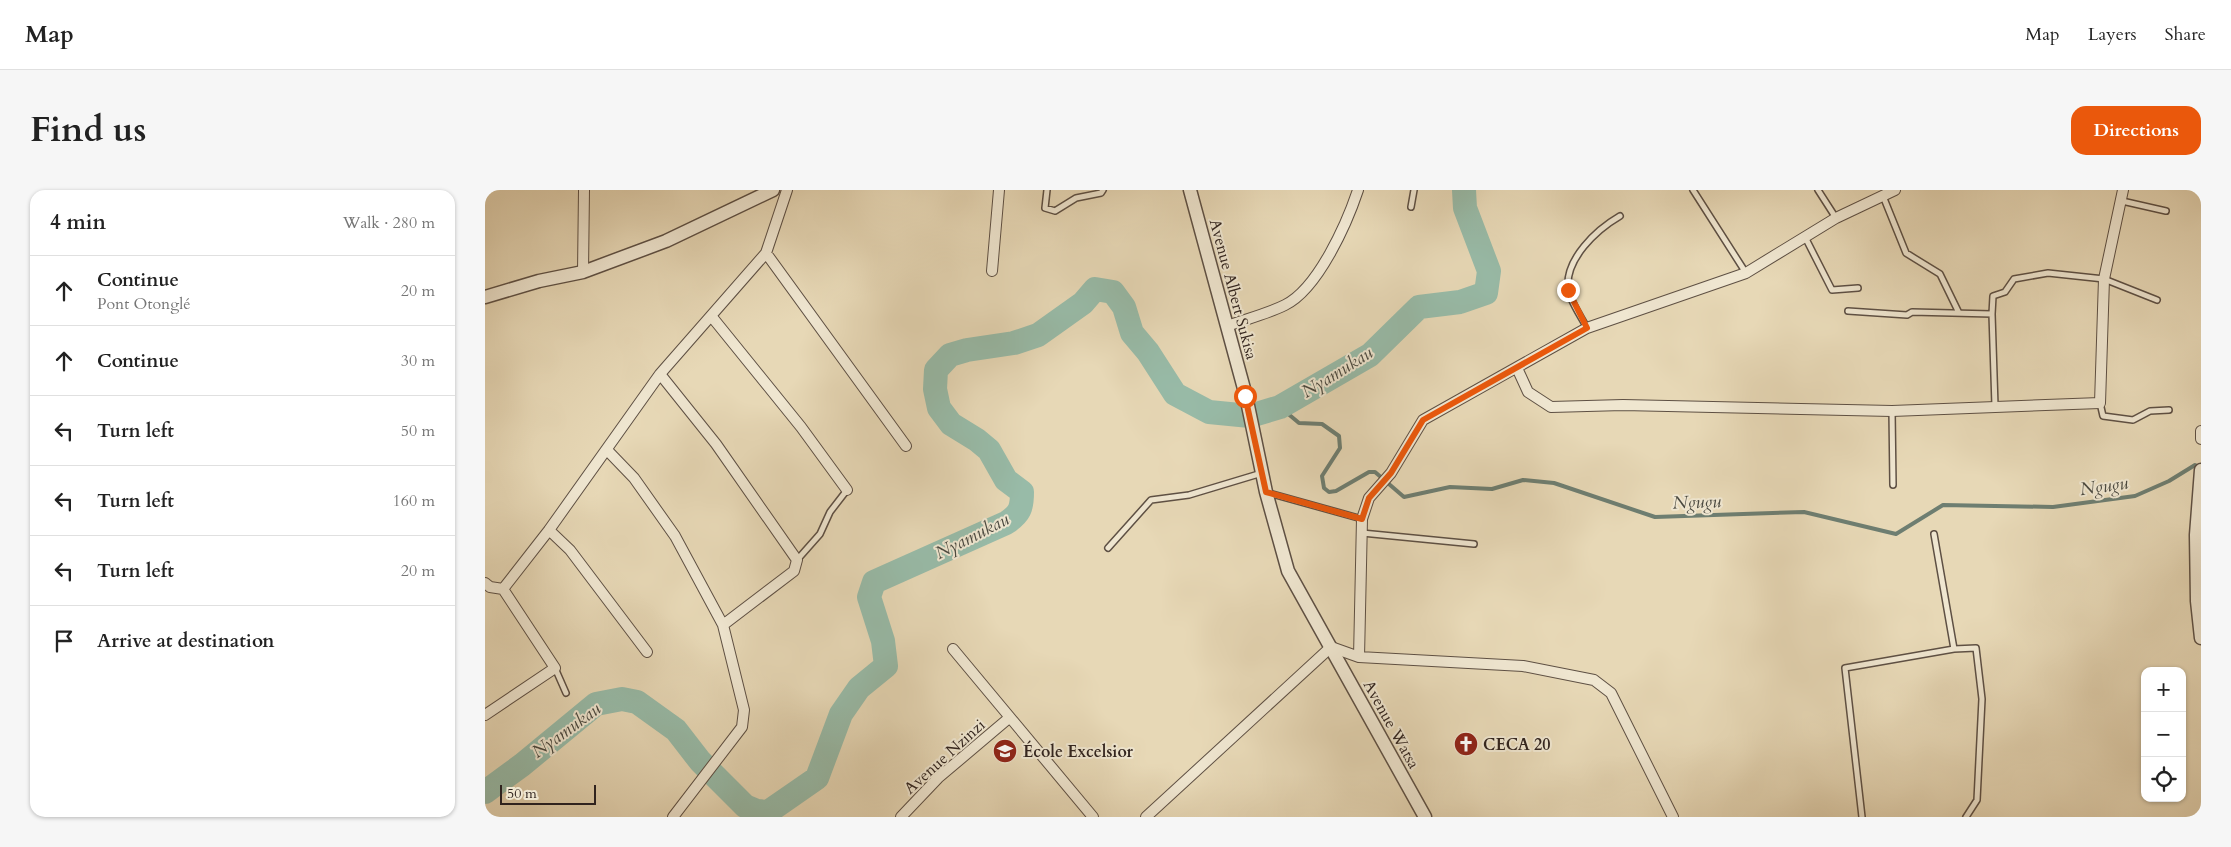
<!DOCTYPE html>
<meta charset="utf-8">
<style>
:root{--surface:#fff;--page:#f6f6f6;--text:#222;--muted:#767676;--line:#e0e0e0;--accent:#ea580c}
body{margin:0;font-family:Cardo,serif;background:var(--page);color:var(--text)}
.controls{position:absolute;right:15px;bottom:15px;display:grid;overflow:hidden;border-radius:10px;box-shadow:0 1px 4px #0004}
.controls button{width:45px;height:45px;display:grid;place-items:center;padding:0;border:0;border-bottom:1px solid var(--line);background:var(--surface);color:var(--text);font:25px sans-serif}
.scale{position:absolute;left:15px;bottom:12px;width:96px;box-sizing:border-box;padding-left:5px;border:2px solid #30231e;border-top:0;font-size:14px;line-height:18px;white-space:nowrap;color:#30231e;-webkit-text-stroke:4px #efe6d0;paint-order:stroke}
.stop{position:absolute;width:15px;height:15px;margin:-11px;border:4px solid #ea580c;border-radius:50%;background:#fff}
.stop.end{background:#ea580c;border-color:#fff;box-shadow:0 1px 5px #0008}
.list{margin:0;padding:0;list-style:none}
h2{display:flex;justify-content:space-between;align-items:center;height:65px;margin:0;padding:0 20px;font-size:21px}
h2 small{font-size:16px;font-weight:400;color:var(--muted)}
.list li{display:grid;grid-template-columns:32px 1fr auto;gap:15px;align-items:center;box-sizing:border-box;height:70px;padding:0 20px;border-top:1px solid var(--line)}
.list b{display:block;font-size:19px;white-space:nowrap}
.list p{margin:0;font-size:16px;white-space:nowrap;color:var(--muted)}
.list em{font-size:16px;font-style:normal;color:var(--muted)}
.icon{flex:none;width:28px;height:28px;fill:none;stroke:currentColor;stroke-width:2;stroke-linecap:round;stroke-linejoin:round}
.map{position:relative;flex:none;width:1716px;height:627px;overflow:hidden;border-radius:15px}
header{display:flex;align-items:center;gap:30px;box-sizing:border-box;height:70px;padding:0 25px;background:var(--surface);border-bottom:1px solid var(--line)}
header strong{font-size:24px}
nav{display:flex;gap:28px;margin-inline-start:auto;font-size:18px}
.intro{display:flex;align-items:center;justify-content:space-between;box-sizing:border-box;height:120px;padding:0 30px}
h1{margin:0;font-size:35px}
.button{padding:12px 22px;border-radius:15px;background:var(--accent);color:#fff;font-size:18px;font-weight:700}
main{display:flex;gap:30px;padding:0 30px}
aside{flex:1;background:var(--surface);border-radius:15px;box-shadow:0 1px 4px #0004}
.map>svg:first-child{display:block}
</style>
<header>
<strong>Map</strong>
<nav><a>Map</a><a>Layers</a><a>Share</a></nav>
</header>
<div class="intro"><h1>Find us</h1><a class="button">Directions</a></div>
<main>
<aside>
<h2>4 min<small>Walk · 280 m</small></h2>
<ul class="list">
<li><svg class="icon" aria-label="ahead" viewBox="0 0 24 24"><path d="M12 20V5M6 11l6-6 6 6"/></svg><div><b>Continue</b><p>Pont Otonglé</p></div><em>20 m</em></li>
<li><svg class="icon" aria-label="ahead" viewBox="0 0 24 24"><path d="M12 20V5M6 11l6-6 6 6"/></svg><div><b>Continue</b></div><em>30 m</em></li>
<li><svg class="icon" aria-label="left" viewBox="0 0 24 24"><path d="M17 20v-9H6M10 6l-5 5 5 5"/></svg><div><b>Turn left</b></div><em>50 m</em></li>
<li><svg class="icon" aria-label="left" viewBox="0 0 24 24"><path d="M17 20v-9H6M10 6l-5 5 5 5"/></svg><div><b>Turn left</b></div><em>160 m</em></li>
<li><svg class="icon" aria-label="left" viewBox="0 0 24 24"><path d="M17 20v-9H6M10 6l-5 5 5 5"/></svg><div><b>Turn left</b></div><em>20 m</em></li>
<li><svg class="icon" aria-label="arrive" viewBox="0 0 24 24"><path d="M6 21V4h12l-3 4 3 4H6"/></svg><div><b>Arrive at destination</b></div></li>
</ul>
</aside>
<div class="map">
<svg width="1716" height="627" viewBox="0 0 1716 627">
<rect width="100%" height="100%" fill="#e7d8b6"/>
<filter id="stains"><feTurbulence type="fractalNoise" baseFrequency=".004" numOctaves="4"/><feColorMatrix values="0 0 0 0 .2 0 0 0 0 .09 0 0 0 0 .02 0 0 0 .5 -.17"/></filter>
<radialGradient id="worn" r=".72"><stop offset=".6" stop-color="#630" stop-opacity="0"/><stop offset="1" stop-color="#630" stop-opacity=".3"/></radialGradient>
<g fill="none" stroke-linecap="round" stroke-linejoin="round">
<!-- stream -->
<path stroke="#6e7e71" stroke-width="4" d="M795,217L814,233L837,234L854,246L855,258L837,286L839,298L844,302L851,301L884,282H890L919,307L965,297L1007,299L1038,290L1069,293L1170,327L1319,322L1411,344L1458,315L1568,317L1650,306L1684,291L1710,275L1716,278"/>
<!-- river -->
<path stroke="#98bba8" stroke-width="24" d="M0,602L37,575L111,514L137,509L152,512L191,540L215,571L260,616L272,621L283,622L332,588L356,524L374,498L401,476L398,451L384,407L389,392L521,333C535,324 537,318 537,302L521,290L504,260L492,250L466,234L454,218L450,199L451,180L465,165L482,160L529,153L553,145L598,113L610,99L628,102L639,117L647,143L663,162L690,204L724,222L765,226L795,217L885,165L934,117L975,112L1001,103L1004,81L980,18L979,0"/>
<!-- service casing -->
<g stroke="#5e5044" stroke-width="8">
<path id="service" d="M562,0L560,18L570,21L591,8L616,3L618,0
M1208,0L1261,83
M1333,0L1351,28
M1398,6L1421,63L1455,84L1474,123
M1637,11L1681,21
M926,17L929,0
M1320,47L1347,100L1373,98
M1363,121L1422,125L1427,122L1507,124L1508,106L1520,102L1529,89L1563,83L1619,89L1672,110
M1507,124L1510,216
M1102,138C1097,128 1084,109 1083,99C1080,69 1111,40 1135,26
M1615,213L1618,226L1648,230L1665,221L1684,220
M1407,221L1408,295
M784,303L877,329
M877,343L989,354
M1449,344L1469,459
M623,358L666,310L704,305L777,283
M312,370L335,344L345,322L362,300
M70,478L81,503
M1377,627L1360,478L1469,459L1491,458L1497,509L1492,610L1481,627"/>
</g>
<!-- minor casing -->
<g stroke="#5e5044" stroke-width="12">
<path id="minor" d="M281,63L421,256
M507,81L514,0
M98,82L99,0
M227,127L316,237L362,300
M742,136C761,129 782,124 800,115C833,99 862,33 873,0
M1032,178L1043,202L1066,217L1138,215L1407,221L1615,213L1619,89L1638,0
M175,184L231,254L312,370L309,381L238,435
M1716,241V249
M122,260L149,288L190,346L238,435L259,520L257,537L188,627
M64,340L85,360L162,462
M0,393L5,397L18,399L70,478L0,525
M18,399L64,340L175,184L281,63L302,0
M468,459L608,627
M874,467L877,329L884,308L906,283L938,230L1102,138L1261,83L1351,28L1410,0
M416,627L453,588L524,528
M661,627L846,457L874,467L1038,476L1109,490L1126,503L1188,627"/>
</g>
<!-- tertiary casing -->
<g stroke="#5e5044" stroke-width="15">
<path id="tertiary" d="M705,0L761,206L781,302L803,381L940,627
M0,107L54,91L98,82L181,51L288,0
M1716,280L1711,345L1712,411L1716,448"/>
</g>
<!-- service -->
<use href="#service" stroke="#efe6d0" stroke-width="5"/>
<!-- minor -->
<use href="#minor" stroke="#efe6d0" stroke-width="10"/>
<!-- tertiary -->
<use href="#tertiary" stroke="#efe6d0" stroke-width="12"/>
</g>
<g fill="none" stroke-linecap="round" stroke-linejoin="round">
<!-- route -->
<path stroke="#ea580c" stroke-width="6" d="M760,206L781,302L877,329L884,308L906,283L938,230L1102,138L1083,100"/>
</g>
<!-- icons -->
<defs>
<g id="church-disc" transform="scale(1.25)"><circle r="9.5" fill="#8f2418" stroke="#efe6d0"/><path d="M-1.2-6h2.4v3.5h3.3v2.4h-3.3V6h-2.4V-.1h-3.3v-2.4h3.3Z" fill="#fff"/></g>
<g id="school-disc" transform="scale(1.25)"><circle r="9.5" fill="#8f2418" stroke="#efe6d0"/><path d="M0-5L7-2L0 1L-7-2ZM-4 1L0 2.5L4 1V4Q0 6-4 4Z" fill="#fff"/></g>
</defs>
<g fill-rule="evenodd">
<use href="#church-disc" x="981" y="554"/>
<use href="#school-disc" x="520" y="561"/>
</g>
<g text-anchor="middle" stroke-width="4" stroke-linejoin="round" paint-order="stroke">
<!-- street labels -->
<g font-size="16" fill="#30231e" stroke="#efe6d0">
<text transform="translate(749 99) rotate(75)" y="6">Avenue Albert Sukisa</text>
<text transform="translate(907 534) rotate(61)" y="6">Avenue Watsa</text>
<text transform="translate(459 566) rotate(-42)" y="6">Avenue Nzinzi</text>
</g>
<!-- poi labels -->
<g font-size="16" font-weight="bold" fill="#30231e" stroke="#efe6d0" text-anchor="start">
<text x="998" y="560">CECA 20</text>
<text x="538" y="567">École Excelsior</text>
</g>
<!-- water labels -->
<g font-size="18" font-style="italic" fill="#4a4940" stroke="#efe6d0">
<text transform="translate(852 182) rotate(-32)" y="6">Nyamukau</text>
<text transform="translate(1619 296) rotate(-8)" y="6">Ngugu</text>
<text transform="translate(1212 312) rotate(-2)" y="6">Ngugu</text>
<text transform="translate(487 346) rotate(-27)" y="6">Nyamukau</text>
<text transform="translate(81 540) rotate(-36)" y="6">Nyamukau</text>
</g>
</g>
<rect width="100%" height="100%" filter="url(#stains)"/>
<rect width="100%" height="100%" fill="url(#worn)"/>
</svg>
<div class="controls">
<button>+</button>
<button>−</button>
<button><svg class="icon" aria-label="locate" viewBox="0 0 24 24"><circle cx="12" cy="12" r="6"/><path d="M12 2v4M12 18v4M2 12h4M18 12h4"/></svg></button>
</div>
<div class="scale">50 m</div>
<div class="stop" style="left:760px;top:206px"></div>
<div class="stop end" style="left:1083px;top:100px"></div>
</div>
</main>
